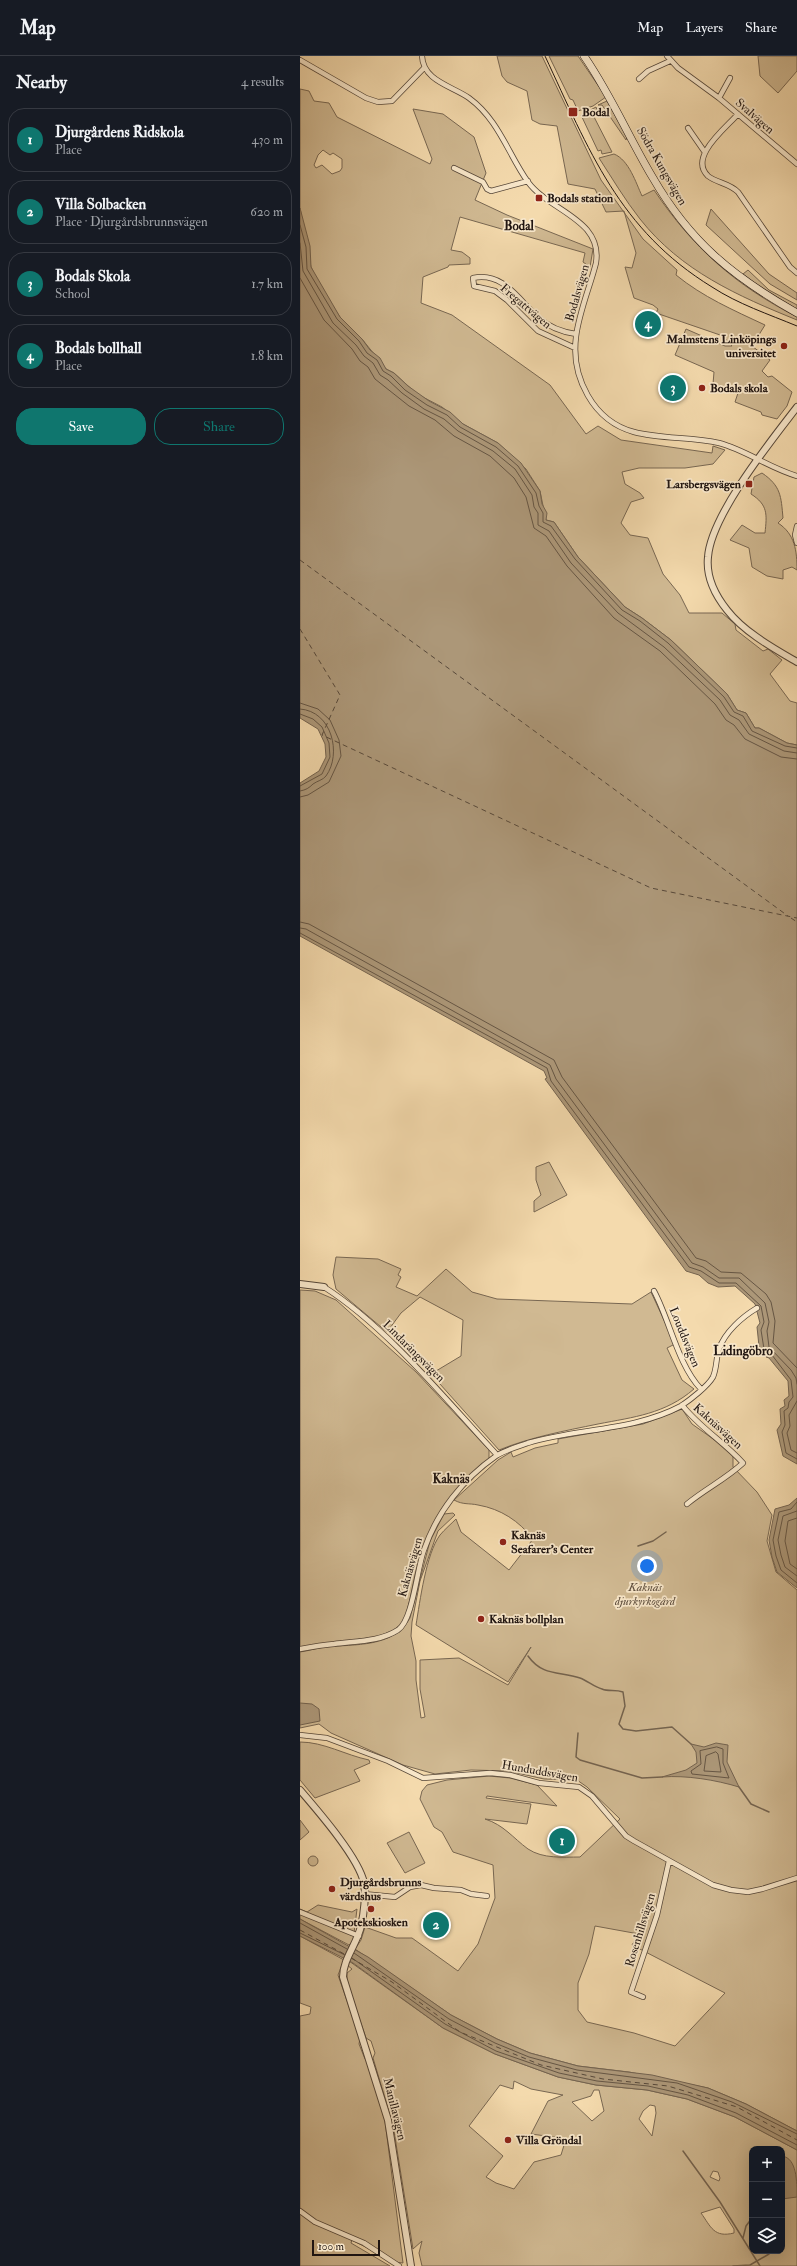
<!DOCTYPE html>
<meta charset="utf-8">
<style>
:root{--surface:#171b24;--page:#20242c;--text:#f1f3f6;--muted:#9ea1a6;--line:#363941;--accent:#0f766e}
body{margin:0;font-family:"IM FELL Double Pica",serif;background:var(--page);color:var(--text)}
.controls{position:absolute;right:12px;bottom:12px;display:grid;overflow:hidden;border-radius:8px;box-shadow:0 4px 16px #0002}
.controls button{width:36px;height:36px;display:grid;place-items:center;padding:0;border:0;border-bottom:1px solid var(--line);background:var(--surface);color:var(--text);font:20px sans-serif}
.scale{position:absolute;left:12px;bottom:10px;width:68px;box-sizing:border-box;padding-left:4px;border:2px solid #201511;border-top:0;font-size:11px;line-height:14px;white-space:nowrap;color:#201511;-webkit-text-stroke:3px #f8e7ca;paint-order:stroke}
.you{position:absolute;left:347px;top:1510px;width:14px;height:14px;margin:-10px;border:3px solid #fff;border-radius:50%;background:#1a73e8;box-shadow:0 0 0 6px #1a73e833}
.badge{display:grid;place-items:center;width:26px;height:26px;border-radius:50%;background:var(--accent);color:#fff;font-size:13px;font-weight:700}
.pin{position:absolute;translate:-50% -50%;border:2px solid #fff;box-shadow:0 1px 4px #0006}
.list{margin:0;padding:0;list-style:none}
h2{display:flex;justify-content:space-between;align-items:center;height:52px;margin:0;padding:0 16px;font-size:17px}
h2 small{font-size:13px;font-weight:400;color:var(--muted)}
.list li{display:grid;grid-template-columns:26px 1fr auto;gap:12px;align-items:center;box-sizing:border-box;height:64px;margin:0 8px 8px;padding:0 8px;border:1px solid var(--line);border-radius:16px}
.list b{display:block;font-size:15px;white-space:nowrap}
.list p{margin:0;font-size:13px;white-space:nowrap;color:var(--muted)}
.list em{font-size:13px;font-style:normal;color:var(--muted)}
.actions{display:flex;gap:8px;padding:12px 16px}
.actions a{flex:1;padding:9px 0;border:1px solid var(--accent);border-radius:16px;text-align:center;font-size:14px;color:var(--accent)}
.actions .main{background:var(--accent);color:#fff}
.icon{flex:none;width:22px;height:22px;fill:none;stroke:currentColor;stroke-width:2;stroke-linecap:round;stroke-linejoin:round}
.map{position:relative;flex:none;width:497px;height:2210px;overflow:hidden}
header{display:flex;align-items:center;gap:24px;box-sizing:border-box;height:56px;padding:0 20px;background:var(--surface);border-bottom:1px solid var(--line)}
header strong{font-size:19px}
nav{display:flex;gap:22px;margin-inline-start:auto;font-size:14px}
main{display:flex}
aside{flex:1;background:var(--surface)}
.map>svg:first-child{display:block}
</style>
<header>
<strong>Map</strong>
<nav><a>Map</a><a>Layers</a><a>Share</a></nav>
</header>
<main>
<aside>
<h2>Nearby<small>4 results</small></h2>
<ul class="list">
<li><span class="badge">1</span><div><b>Djurgårdens Ridskola</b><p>Place</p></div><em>430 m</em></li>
<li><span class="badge">2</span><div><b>Villa Solbacken</b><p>Place · Djurgårdsbrunnsvägen</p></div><em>620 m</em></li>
<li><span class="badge">3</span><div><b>Bodals Skola</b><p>School</p></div><em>1.7 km</em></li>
<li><span class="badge">4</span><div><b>Bodals bollhall</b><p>Place</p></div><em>1.8 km</em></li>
</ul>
<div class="actions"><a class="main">Save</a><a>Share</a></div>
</aside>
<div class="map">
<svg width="497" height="2210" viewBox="0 0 497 2210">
<rect width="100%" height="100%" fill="#f4daad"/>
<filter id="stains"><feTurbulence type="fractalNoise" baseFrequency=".005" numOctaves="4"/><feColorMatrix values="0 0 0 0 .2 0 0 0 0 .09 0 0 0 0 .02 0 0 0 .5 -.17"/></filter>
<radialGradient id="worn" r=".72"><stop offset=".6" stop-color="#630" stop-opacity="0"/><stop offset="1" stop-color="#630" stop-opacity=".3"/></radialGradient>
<!-- green -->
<path fill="#d0b992" stroke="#786752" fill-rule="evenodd" d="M197,0H242L301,124L343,183L377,214L376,219C403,241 433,254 465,269L452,290L470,304L462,315L468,321L472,320L492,336L487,350L477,363L462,359L461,356L435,346L438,337L413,328L414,316L375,299L386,273L425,290H432L423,280L356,257L358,253L353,249L334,242L325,211L332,212L336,197L324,155L306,156L295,133L268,128L257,70L240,68L232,64L227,35L207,26L202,20Z
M249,0H278L306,41L293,50L278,55L273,44L270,43Z
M458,0H497V15L478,37L460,20Z
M0,33L9,35L14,45L29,47L37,61L130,108L132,103L113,53L143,58L174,81L186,117L175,144L207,159L293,193L290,211L283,206L285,197L160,161L151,194L162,196L170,202V208L149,209L148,211L123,221L121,247L152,259L250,329L286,378L298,370L321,384L412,397L413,390L425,394L413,408L385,412H339L322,416L325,428L340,437L344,442L331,446L321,467L330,479L348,482L363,518L380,539L389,557H422L435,568L436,574L463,595L468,593L482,604L470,618L490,645L497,647V689L487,687L459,672H455L446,657L437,654L427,638L371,584L342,562L325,551L278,501L254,466L246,464L240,435L226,413L198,387L163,368L142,351L117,338L94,317L86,313L62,283L40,261L22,234L11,211L0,152ZM23,94L30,99L33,97L42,103V112L40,115L32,118L22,109L16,112L14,109L18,99Z
M307,45L327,81L326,84L302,49H298Z
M296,51L297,54L292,57L312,96L302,98L301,94L298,95L281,59Z
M314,98C329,104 336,127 342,140L354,134C393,192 435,229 497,261V264C438,240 381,215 340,163C325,144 312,122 299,102Z
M411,153L469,218L497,237V244L470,228L406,169Z
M448,214L469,234L497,249V253L463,233L443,218Z
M462,417C481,430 481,440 483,462L478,467C495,478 497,495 497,514L492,511L483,514V523L467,520L452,511L449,492L430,484L442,469L455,477H465C467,458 468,449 451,438L454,421Z
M249,1106L267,1139L234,1156V1145L241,1139L236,1124V1111Z
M36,1201L78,1203L101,1213L98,1219L101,1221L96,1231L117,1240L146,1213L172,1236L197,1243L332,1248L351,1236L375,1288L367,1292L382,1324L394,1333C365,1358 334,1361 298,1368C264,1375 231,1381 199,1394L131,1318L161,1300L163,1264L120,1241L101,1257L87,1276L36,1233L33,1219Z
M0,1234L15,1235L36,1244L116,1316L189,1394V1403C152,1437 130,1461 117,1511C112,1529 110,1549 103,1567L92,1575L76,1581L0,1591Z
M382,1353L392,1368L433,1397V1411L457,1436L472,1459L467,1485L476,1516L497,1534V2075L446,2048L408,2032L329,2016L278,2010L230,1997L197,1983L151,1959L55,1893L61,1884L65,1871L96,1882H112L158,1915L178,1888L195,1842L193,1809L153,1796L142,1776L134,1771L120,1743L122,1735L127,1729L147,1724L189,1720L210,1722L237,1729L257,1750L187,1740L186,1742L231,1748L227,1768L185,1763C204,1769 213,1782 228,1793C243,1803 263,1801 280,1801L320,1763L287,1731L277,1724L244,1723L208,1715L171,1714L135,1718L103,1709L31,1677L19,1668L0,1672V1596C8,1595 17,1592 25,1591C54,1588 94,1592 110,1562L130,1485L144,1458L153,1457L155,1459L138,1475L120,1525L112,1566L111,1580L116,1605V1624L121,1662L125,1661L120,1633V1604L159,1602L208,1629L231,1591L208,1626L116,1569C120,1545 126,1498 140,1479C145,1473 151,1468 156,1463L161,1476L209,1514L233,1483C219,1465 201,1453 178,1449C169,1447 163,1449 154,1444L198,1404L211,1396L213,1401L235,1392L258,1387V1383L343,1368ZM295,1870L339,1878L332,1889L425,1937L375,1990L334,1977L287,1966L278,1954V1927L289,1898Z
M0,1686C24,1686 45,1699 69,1704L70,1707L54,1714L60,1725L15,1742L0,1724Z
M0,1764L9,1776L0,1784Z
M109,1776L125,1807L105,1817L87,1787Z
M8 1805a5 5 0 1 1 10 0a5 5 0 1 1-10 0Z
M18,1849L52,1856L57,1853L53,1885L49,1889L0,1863V1853L7,1856Z
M0,1880L44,1904L38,1919L60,1982L59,1988L65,2003L67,2004L85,2065L103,2207L94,2206L52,2184L51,2187L90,2210H0V1960L10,1958L11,1951L0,1947Z
M49,1905L143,1972L195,1998L258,2021L296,2029L347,2034L387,2043L435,2061L497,2094V2210H122L119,2197L122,2185L113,2193L93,2069L73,2002L75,1997L71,1985L66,1982L47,1927V1917L52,1913L47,1909ZM214,2025L231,2033L263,2039L248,2045L231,2078L261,2082L265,2086L261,2099L234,2106L214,2133L196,2127L186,2121L203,2100L169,2070L200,2029L213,2033ZM294,2034H299L304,2055L292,2065L272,2046L291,2040ZM350,2049L355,2050L356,2057L352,2080L339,2063L343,2055ZM452,2093H482V2195H452ZM413,2115L418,2116L420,2122L419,2125L410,2121ZM420,2151L434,2173V2177C414,2182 411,2171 401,2157Z"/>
<!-- water -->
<path fill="#ac9778" stroke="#74634f" d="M0,152L10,190L11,211L40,261L62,283L70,294L80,302L86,313L94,317L108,330L129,345L150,356L163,368L198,387L221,407L240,435L242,448L247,457L246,464L254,466L278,501L325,551L342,562L371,584L427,638L437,654L446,657L455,672H459L487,687L497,689V1408L483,1400L477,1374L481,1368L480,1353L485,1350L484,1344L489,1340L488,1325L469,1302L466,1301L459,1290L457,1271L460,1267L455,1248L435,1230L418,1231L408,1227L399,1219L386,1215L245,1023L247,1022L244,1015L0,880V727L19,715L26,701L25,688L18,673L0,662Z
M497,1442V1532L477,1516L472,1501L469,1484L475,1453L489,1449Z
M0,1647L12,1648L19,1653L20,1665L0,1669Z
M416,1687L428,1689L427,1706L439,1731C416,1724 386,1719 362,1721L386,1714L397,1707L396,1696L391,1688L404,1691Z
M0,1863L68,1901L151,1959L197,1983L230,1997L278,2010L352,2019L408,2032L446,2048L497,2075V2094L435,2061L387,2043L347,2034L296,2029L258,2021L195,1998L143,1972L53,1907L0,1880Z
M482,2100C497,2102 497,2126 497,2141L482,2143Z"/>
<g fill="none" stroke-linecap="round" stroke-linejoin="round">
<!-- shore -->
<path stroke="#665644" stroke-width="1" d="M0,169L6,191L7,213L37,263L59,285L67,297L77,304L83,315L91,320L105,334L127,349L147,359L160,371L196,391L218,410L236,437L239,450L243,457V466L251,470L275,503L322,554L340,565L368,587L424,641L434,656L443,660L452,675L485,690L497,692
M0,187L3,215L33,267L56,289L64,300L73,307L80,319L88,324L102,337L124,353L144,363L158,375L193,395L215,413L232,439L234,451L238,457V469L249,475L271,507L318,557L364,591L420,644L430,659L439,664L449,678L484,695L497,697
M0,222L24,264L52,293L60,305L68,311L75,323L109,350L135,364L154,380L190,400L214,422L226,441L234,472L246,480L267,510L314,562L360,595L415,648L426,664L434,669L445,683L481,701L497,703
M0,647L18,653L30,664L39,684L41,700L29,726L8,739L0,741
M0,653C32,655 42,698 26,720C23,724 17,725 13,728C9,732 6,734 0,735
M0,658L13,663L22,671L29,687L30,701L22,718L0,730
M0,866L9,868L254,1004L262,1021L396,1202L406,1205L421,1216L441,1217L466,1238L471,1246L475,1265L473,1287L497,1312
M0,872L6,873L250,1009L256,1023L392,1207L403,1211L419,1222H439L465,1247L469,1266L467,1275L469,1291L491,1314L496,1322L497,1328
M0,877L247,1012L251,1025L389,1211L401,1215L419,1227H436L461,1250L464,1266L461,1274L464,1293L472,1299L491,1324L493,1341L489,1346L488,1352L484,1355L485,1369L482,1376L486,1397L497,1403
M497,1345L489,1359L490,1370L487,1377L491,1394L497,1397
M497,1446L491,1453L479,1456L473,1484L476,1500L481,1514L497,1527
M497,1455L483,1460L478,1484L481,1499L485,1511L497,1520
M497,1462L488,1465L485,1485L490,1508L497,1513
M417,1691L423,1693V1707L429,1722L392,1718L391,1715L401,1708L400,1695Z
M416,1696L418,1698L421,1716L404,1715L406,1700Z
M0,1867L47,1893
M0,1877L45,1899
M54,1897L149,1963L195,1987L229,2001L277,2014L377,2027L432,2046L497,2078
M52,1902L145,1968L196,1995L259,2017L297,2025L348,2030L388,2039L436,2057L497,2089"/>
<!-- stream -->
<path stroke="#74634f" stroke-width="1.5" d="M338,1490L353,1485L366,1476
M228,1600C243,1621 260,1615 280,1622C288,1625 294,1631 302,1633C309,1636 315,1633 323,1636L325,1650L319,1668L323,1673L336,1675L372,1671L391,1688
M278,1677L276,1701L280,1704L342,1722L362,1721
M439,1731L451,1748L469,1756
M383,2095L420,2146L460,2210
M443,2182L446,2170L452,2162
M433,2210L450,2209L469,2198"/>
<!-- ferry -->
<path stroke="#58493a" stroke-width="1" stroke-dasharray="5 4" stroke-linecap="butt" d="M0,504L488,860
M0,573L40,639L22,679L351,832L497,862
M491,862L497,866
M0,1874L46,1899
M51,1902L92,1926L160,1976L241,2009L303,2023L368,2030L437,2051L497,2084"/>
<!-- minor casing -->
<g stroke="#554638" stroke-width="6">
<path id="minor" d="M122,0C123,25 152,30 169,42C199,64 208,98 228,126C249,155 303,163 296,207C290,231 279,256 276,281C271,321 293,365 334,376C361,383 391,381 419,387C446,394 469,412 497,420
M367,0L378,12L419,42L497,108
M0,4L66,42L78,46L92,45L124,12
M339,23L348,15L370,5
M419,42L430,22
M438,58C426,72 388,101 408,120C417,127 429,127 438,136L490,211L497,217
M388,72L404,95
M154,112L183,126L187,133L191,135L228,125
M275,292L238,275L207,244L195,235L174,230L173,222C204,215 220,246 239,262C250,272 262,276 276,278
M497,470L495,479L497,487
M24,1231C87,1271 146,1344 197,1399
M354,1235C370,1265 378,1309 401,1333
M382,1349C399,1371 424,1386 443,1407C426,1423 405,1433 387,1448
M0,1593C11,1591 23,1589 34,1588C56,1585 79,1586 98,1574C113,1564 117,1512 124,1494C137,1456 163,1423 196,1400C205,1394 217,1391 228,1387C278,1372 334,1375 381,1350C390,1344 408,1330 413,1321C417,1312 416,1301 419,1293C425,1276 442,1261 457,1252
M0,1679L27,1682L88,1705L123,1722L190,1717L210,1719L239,1727L279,1731L292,1740L326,1780L334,1785L413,1829L431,1834L448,1836L462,1833L497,1822
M64,1838L95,1841L110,1831L121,1829L134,1832L161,1834L171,1838L187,1840
M0,1856L59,1880
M343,1941L331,1936L357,1859L369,1805
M0,2155L15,2166L64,2187L99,2210"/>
</g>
<!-- tertiary casing -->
<g stroke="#554638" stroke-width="8">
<path id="tertiary" d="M497,351C471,385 411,459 408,501C406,520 415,539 427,554C444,576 473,592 497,606
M0,1228L24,1231
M0,1734C18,1755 59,1802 64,1827C66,1839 64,1858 61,1870C57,1888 43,1903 43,1921L88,2064L111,2210"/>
</g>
<!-- secondary casing -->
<g stroke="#201511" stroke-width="8">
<path id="secondary" d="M284,0C311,39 329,82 353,122C390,186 433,221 497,257"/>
</g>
<!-- minor -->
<use href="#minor" stroke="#f8e7ca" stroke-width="4.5"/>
<!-- tertiary -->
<use href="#tertiary" stroke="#f8e7ca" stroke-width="6"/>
<!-- secondary -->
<use href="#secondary" stroke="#f8e7ca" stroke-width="7"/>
<!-- tram -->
<path stroke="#201511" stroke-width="1" d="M245,0C289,94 319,174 412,231C438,248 468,258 497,270"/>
</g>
<!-- markers -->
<g fill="#8f2418" stroke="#f8e7ca" stroke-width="1.5">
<rect x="268" y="51" width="10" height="10" rx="2"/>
<rect x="235" y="138" width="8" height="8" rx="2"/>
<circle cx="484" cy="290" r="4"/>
<circle cx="402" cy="332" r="4"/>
<rect x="445" y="424" width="8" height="8" rx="2"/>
<circle cx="203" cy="1486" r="4"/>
<circle cx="181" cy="1563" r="4"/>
<circle cx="32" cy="1833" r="4"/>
<circle cx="71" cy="1853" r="4"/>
<circle cx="208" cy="2084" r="4"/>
</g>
<g text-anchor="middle" stroke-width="3.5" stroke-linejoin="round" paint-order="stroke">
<!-- poi labels -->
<g font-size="12" font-weight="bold" fill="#201511" stroke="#f8e7ca" text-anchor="start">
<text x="282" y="60">Bodal</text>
<text x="247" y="146">Bodals station</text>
<text x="476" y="287" text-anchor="end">Malmstens Linköpings<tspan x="476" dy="14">universitet</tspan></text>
<text x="410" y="336">Bodals skola</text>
<text x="441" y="432" text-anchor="end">Larsbergsvägen</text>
<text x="211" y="1483">Kaknäs<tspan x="211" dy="14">Seafarer's Center</tspan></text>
<text x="189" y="1567">Kaknäs bollplan</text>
<text x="40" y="1830">Djurgårdsbrunns<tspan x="40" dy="14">värdshus</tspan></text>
<text x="71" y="1870" text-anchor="middle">Apotekskiosken</text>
<text x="216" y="2088">Villa Gröndal</text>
</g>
<!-- street labels -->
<g font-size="12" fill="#201511" stroke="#f8e7ca">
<text transform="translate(455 60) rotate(41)" y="4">Svalvägen</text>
<text transform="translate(362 110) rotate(60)" y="4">Södra Kungsvägen</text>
<text transform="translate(277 237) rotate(-74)" y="4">Bodalsvägen</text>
<text transform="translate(226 250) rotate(40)" y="4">Fregattvägen</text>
<text transform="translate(385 1281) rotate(68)" y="4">Louddsvägen</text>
<text transform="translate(114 1295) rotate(45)" y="4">Lindarängsvägen</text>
<text transform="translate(418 1370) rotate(42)" y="4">Kaknäsvägen</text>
<text transform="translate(110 1511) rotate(-74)" y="4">Kaknäsvägen</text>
<text transform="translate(240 1715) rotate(10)" y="4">Hunduddsvägen</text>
<text transform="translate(340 1874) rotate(-73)" y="4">Rosenhillsvägen</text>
<text transform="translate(95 2053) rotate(76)" y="4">Manillavägen</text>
</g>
<!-- park labels -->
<g font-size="12" font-style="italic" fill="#5e4e3e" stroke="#f8e7ca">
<text x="345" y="1535">Kaknäs<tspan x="345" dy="14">djurkyrkogård</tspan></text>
</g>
<!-- neighbourhood labels -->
<g font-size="13" font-weight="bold" fill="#201511" stroke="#f8e7ca">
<text x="219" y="174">Bodal</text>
<text x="443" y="1299">Lidingöbro</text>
<text x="151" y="1427">Kaknäs</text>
</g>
</g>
<rect width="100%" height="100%" filter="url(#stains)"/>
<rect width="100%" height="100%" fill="url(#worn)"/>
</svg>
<div class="controls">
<button>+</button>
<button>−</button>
<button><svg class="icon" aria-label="layers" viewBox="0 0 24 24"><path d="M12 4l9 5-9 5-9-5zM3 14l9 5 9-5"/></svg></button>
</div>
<div class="scale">100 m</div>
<div class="you"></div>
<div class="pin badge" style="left:262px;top:1785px">1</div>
<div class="pin badge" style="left:136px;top:1869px">2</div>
<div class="pin badge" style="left:373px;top:332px">3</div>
<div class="pin badge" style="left:348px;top:268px">4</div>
</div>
</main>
